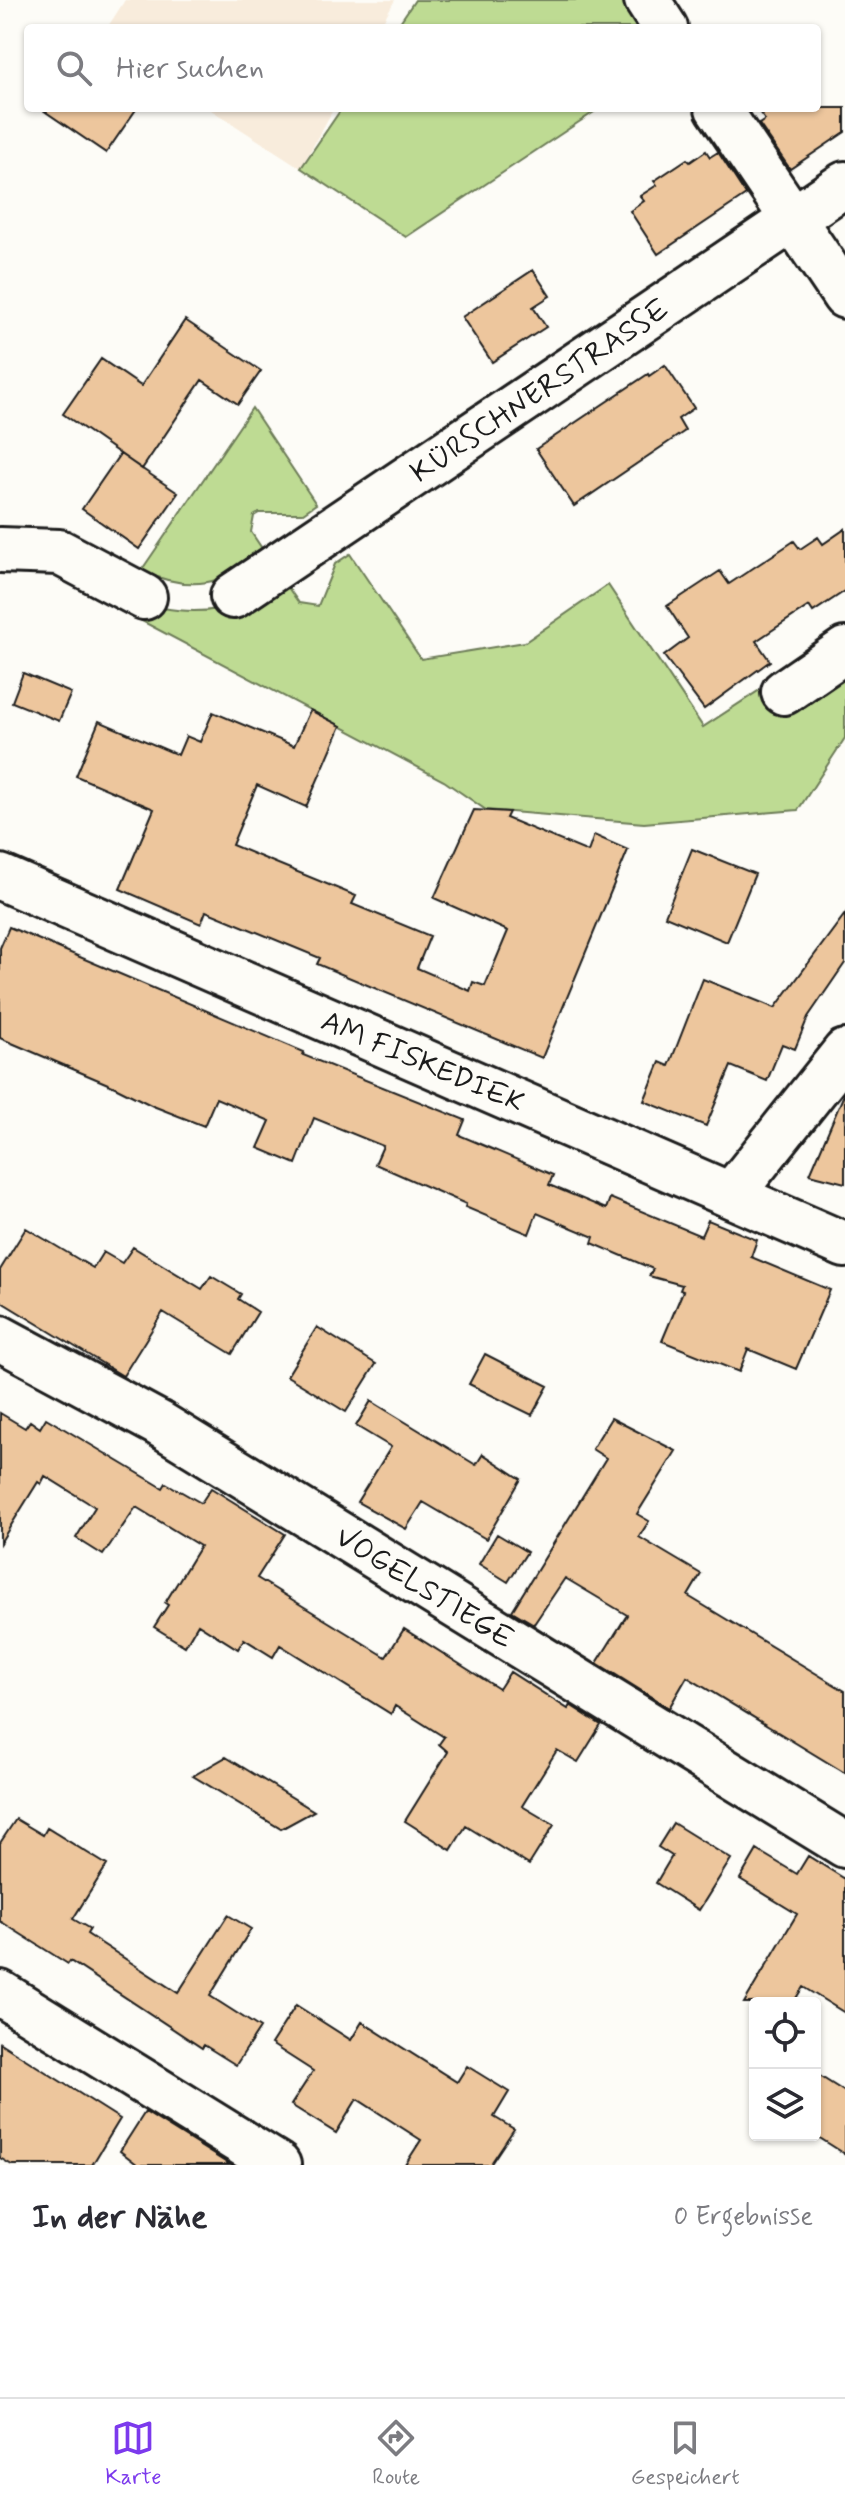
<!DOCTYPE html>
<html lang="de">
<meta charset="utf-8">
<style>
:root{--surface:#fff;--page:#f7f7f7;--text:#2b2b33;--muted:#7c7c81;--line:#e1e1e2;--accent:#7c3aed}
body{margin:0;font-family:Mynerve,sans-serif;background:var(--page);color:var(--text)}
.controls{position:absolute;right:24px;bottom:24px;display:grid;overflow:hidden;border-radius:8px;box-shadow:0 2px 6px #0004}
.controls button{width:72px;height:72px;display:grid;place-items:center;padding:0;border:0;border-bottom:2px solid var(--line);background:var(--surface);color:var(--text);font:40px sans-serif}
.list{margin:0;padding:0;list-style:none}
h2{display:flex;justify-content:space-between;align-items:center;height:104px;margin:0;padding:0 32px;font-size:34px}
h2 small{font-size:26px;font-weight:400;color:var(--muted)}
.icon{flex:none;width:44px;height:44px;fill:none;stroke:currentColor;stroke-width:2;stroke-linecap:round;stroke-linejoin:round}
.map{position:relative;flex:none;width:845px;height:2165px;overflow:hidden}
.search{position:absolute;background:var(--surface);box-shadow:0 2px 6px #0004;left:24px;right:24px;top:24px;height:88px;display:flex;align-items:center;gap:20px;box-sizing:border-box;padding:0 28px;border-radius:8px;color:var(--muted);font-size:30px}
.sheet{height:232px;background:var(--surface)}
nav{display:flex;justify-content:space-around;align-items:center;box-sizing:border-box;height:112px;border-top:2px solid var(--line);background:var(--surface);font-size:22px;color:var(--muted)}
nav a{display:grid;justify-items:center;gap:4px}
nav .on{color:var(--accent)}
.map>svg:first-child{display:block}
</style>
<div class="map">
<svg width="845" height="2165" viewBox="0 0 845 2165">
<rect width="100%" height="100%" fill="#fdfcf7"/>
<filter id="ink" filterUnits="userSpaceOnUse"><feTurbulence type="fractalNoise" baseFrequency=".0125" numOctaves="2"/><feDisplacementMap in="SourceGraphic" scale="16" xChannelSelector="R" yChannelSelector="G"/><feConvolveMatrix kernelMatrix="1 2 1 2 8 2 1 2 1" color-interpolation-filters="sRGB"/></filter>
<g filter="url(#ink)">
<!-- built -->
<path fill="#f8ecdc" d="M125,0H395L379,28H107Z
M208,108H334L301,168Z"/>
<!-- green -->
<path fill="#bedb93" stroke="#6d7c58" stroke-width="2" d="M415,0H625L644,28H396Z
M342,108H600L406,237L301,168Z
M252,408L316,504L303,513H259L254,516L251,532L267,556C219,583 195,594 141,571Z
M350,554L421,659L525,642L608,585L703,727L775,680L845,669V738L798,810L644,823L486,810L444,781L53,574C110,592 179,627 239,603C254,597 268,587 282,579L299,603L318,606L335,564Z"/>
<!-- building -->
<path fill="#edc69d" stroke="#1c1c1c" stroke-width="2" d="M40,108H137L106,153Z
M756,108H845V132L790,169L759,124L765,120Z
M706,151L710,157L718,152L746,195L658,254L630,211L644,201L640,196L657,185L654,181L687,159L690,162Z
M533,270L550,296L533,307L546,327L492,362L462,317Z
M185,320L261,371L238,404L202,380L142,469L63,414L101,359L141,386Z
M665,365L694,408L678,419L685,431L574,506L536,449L648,374L649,376Z
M120,454L178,493L139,549L82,509Z
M845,529V591L813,612L809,606L756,641L770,661L704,709L664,656L688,638L667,606L720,571L729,584L794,541L800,549L818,537L823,544Z
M23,673L71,693L59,721L12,702Z
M310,710L341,726L306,807L257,785L232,845L356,896L352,904L430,936L417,968L470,991L473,982L485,986L508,931L434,898L474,810L509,812L506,818L588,852L594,835L628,850L542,1058L317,964L320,958L206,911L201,924L120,889L154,809L76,776L99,721L178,755L186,736L200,742L213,712L294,746Z
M692,849L755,874L727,942L665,916Z
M845,914V963L808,1017L795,1049L782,1044L767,1081L731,1066L706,1126L644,1101L660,1062L669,1066L703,979L775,1008Z
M9,927L304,1052L303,1055L465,1120L459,1135L553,1175L549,1185L606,1209L610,1198L701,1236L708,1220L757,1240L751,1257L830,1290L796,1369L748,1349L739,1372L662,1341L683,1291L680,1290L682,1285L649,1276L653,1269L592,1243L594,1237L537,1213L529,1234L465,1207L466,1204L375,1164L383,1146L314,1118L296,1164L258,1148L270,1121L216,1098L204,1126L153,1106L115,1087L0,1038V948Z
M845,1092V1183L810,1174Z
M26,1228L93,1268L103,1252L122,1263L133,1247L202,1289L211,1276L241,1294L238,1299L258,1312L232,1354L163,1312L123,1376L0,1301V1270Z
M317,1327L376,1364L346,1412L287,1376Z
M485,1354L548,1386L532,1415L469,1384Z
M371,1401L476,1465L483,1454L521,1479L486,1539L423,1502L406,1529L357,1502L391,1447L356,1426Z
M0,1413L25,1428L30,1421L40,1428L46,1418L163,1488L166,1483L201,1503L211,1488L285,1534L257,1578L386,1657L404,1629L499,1689L510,1672L568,1709L570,1705L601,1725L578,1762L557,1750L522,1806L554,1825L529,1865L466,1826L451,1850L405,1821L448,1752L439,1744L444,1737L395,1706L391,1714L280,1645L273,1657L244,1639L238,1649L198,1624L185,1646L154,1627L168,1605L165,1603L200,1546L136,1507L103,1555L76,1538L95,1507L45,1476L41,1484L38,1482L0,1543Z
M611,1418L676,1451L637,1514L649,1521L639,1537L701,1574L688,1596L845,1691V1773L687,1677L669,1708L597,1663L627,1615L565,1578L534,1624L512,1611L606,1458L592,1449Z
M497,1534L527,1552L508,1582L479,1564Z
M226,1757L314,1811L281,1829L193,1776Z
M16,1819L43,1835L47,1828L107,1865L73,1919L90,1929L87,1934L178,1993L228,1915L251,1929L210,1996L260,2028L236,2065L204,2045L202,2048L70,1961L68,1964L0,1921V1843Z
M673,1823L731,1859L699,1910L656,1883L672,1856L658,1847Z
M757,1850L797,1874L808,1856L845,1879V2013L803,1987L793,2003H744L797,1914L740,1879Z
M296,2005L351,2040L362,2022L457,2082L467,2066L509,2092L494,2117L514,2129L490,2165H405L421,2140L357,2099L336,2133L291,2105L313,2071L271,2044Z
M0,2043L120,2119L92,2165H12L0,2158Z
M815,2073L845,2092V2154L815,2135Z
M145,2112L230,2165H138L120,2151Z"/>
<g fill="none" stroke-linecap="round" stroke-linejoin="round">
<!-- minor casing -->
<g stroke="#1c1c1c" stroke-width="50">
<path id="minor" d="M647,0L665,28
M718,108L845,296
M0,550L59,552L144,597
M233,596L845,184
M784,692L845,650
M0,877L845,1245
M731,1195L845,1052
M0,1338L158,1423L845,1845
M0,1993L278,2165"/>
</g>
<!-- minor -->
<use href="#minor" stroke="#fdfcf7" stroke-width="44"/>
</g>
</g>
<g text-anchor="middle" stroke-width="6" stroke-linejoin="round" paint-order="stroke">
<!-- street labels -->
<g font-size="30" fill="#1c1c1c" stroke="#fdfcf7">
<text transform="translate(539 390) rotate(-34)" y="10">KÜRSCHNERSTRASSE</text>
<text transform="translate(423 1061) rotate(23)" y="10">AM FISKEDIEK</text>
<text transform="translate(425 1587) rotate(32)" y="10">VOGELSTIEGE</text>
</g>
</g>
</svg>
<div class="controls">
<button><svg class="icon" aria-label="locate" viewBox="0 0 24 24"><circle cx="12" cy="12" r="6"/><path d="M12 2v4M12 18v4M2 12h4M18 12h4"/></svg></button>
<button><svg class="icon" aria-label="layers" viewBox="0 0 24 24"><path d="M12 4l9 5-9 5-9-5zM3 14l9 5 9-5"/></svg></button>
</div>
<div class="search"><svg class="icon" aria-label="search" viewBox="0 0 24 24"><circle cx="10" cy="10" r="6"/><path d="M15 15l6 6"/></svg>Hier suchen</div>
</div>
<section class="sheet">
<h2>In der Nähe<small>0 Ergebnisse</small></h2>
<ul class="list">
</ul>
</section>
<nav>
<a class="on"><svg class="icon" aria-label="map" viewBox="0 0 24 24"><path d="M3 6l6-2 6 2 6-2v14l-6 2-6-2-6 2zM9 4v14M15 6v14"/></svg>Karte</a>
<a><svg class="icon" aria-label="directions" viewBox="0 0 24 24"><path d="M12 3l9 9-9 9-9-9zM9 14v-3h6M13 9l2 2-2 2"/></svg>Route</a>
<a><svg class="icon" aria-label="saved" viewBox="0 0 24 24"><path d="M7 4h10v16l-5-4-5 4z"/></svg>Gespeichert</a>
</nav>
